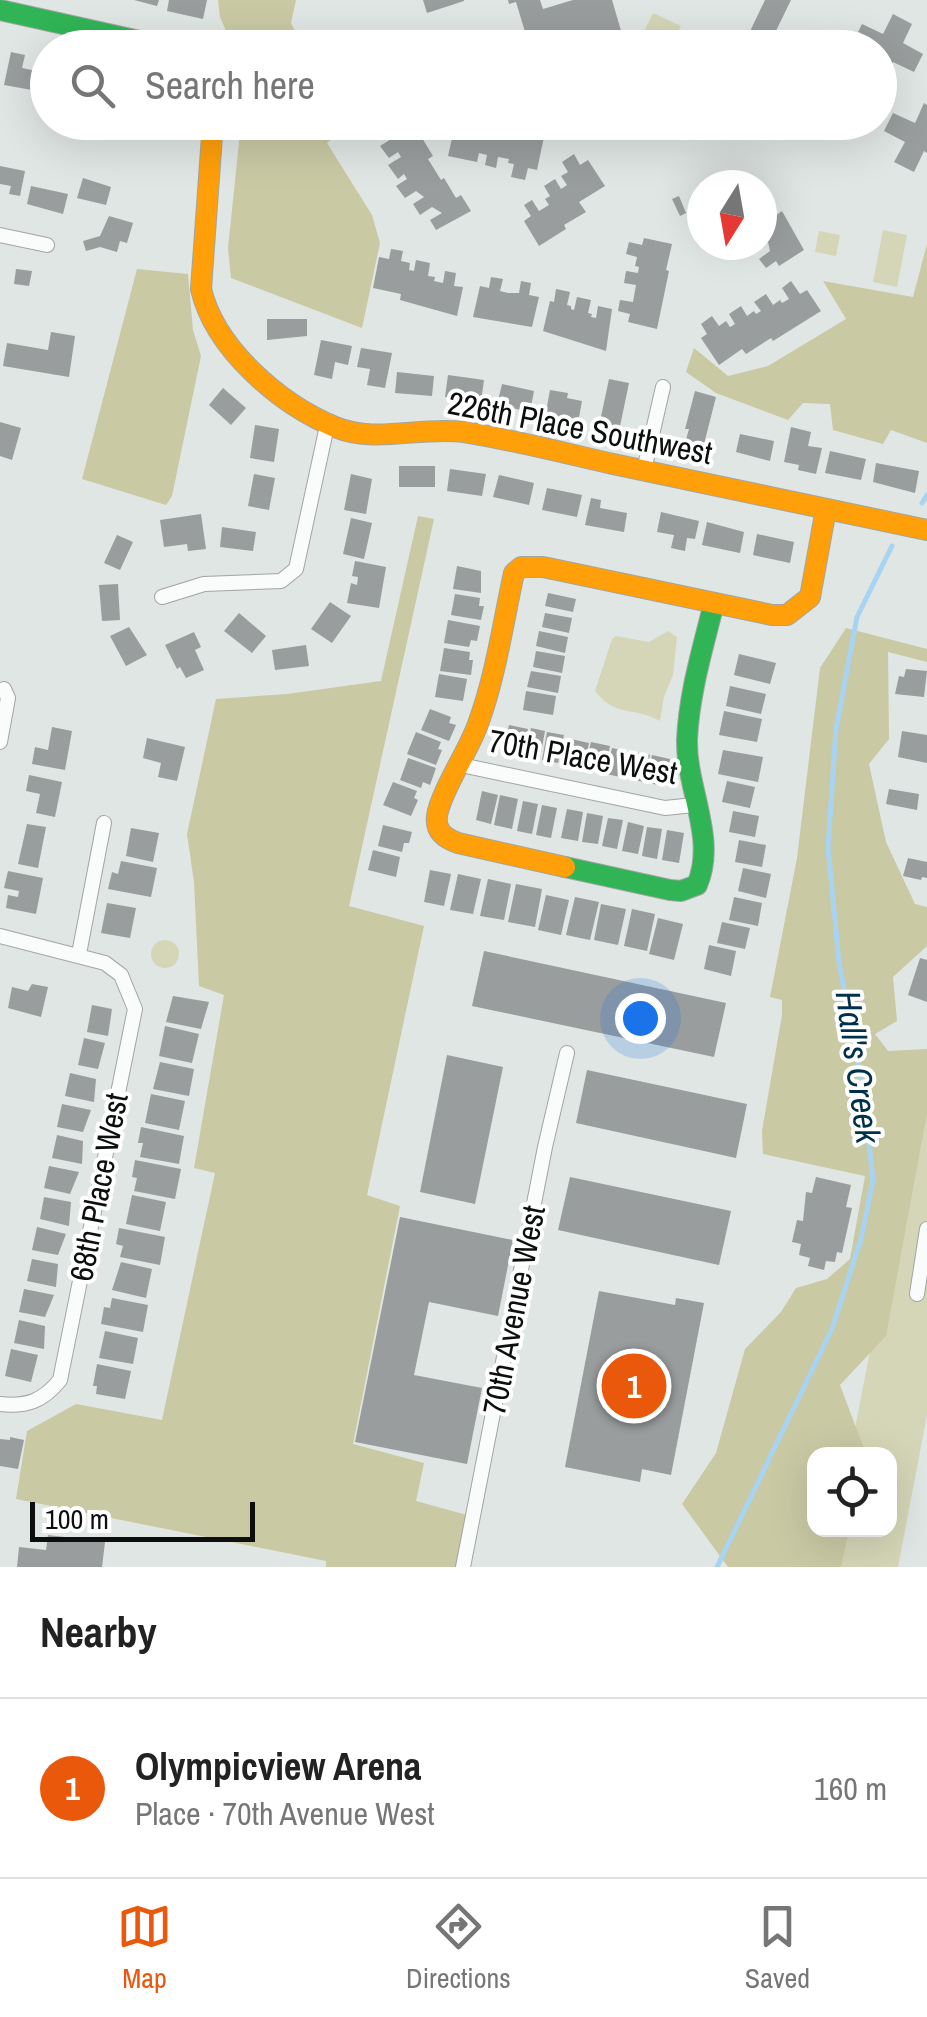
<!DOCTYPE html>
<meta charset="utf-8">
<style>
:root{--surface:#fff;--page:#f2f2f2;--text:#222;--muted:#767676;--line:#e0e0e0;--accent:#ea580c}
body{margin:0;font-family:"Archivo Narrow",sans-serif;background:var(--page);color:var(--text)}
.controls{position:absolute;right:30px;bottom:30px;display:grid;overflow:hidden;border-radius:20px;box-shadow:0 10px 40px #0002}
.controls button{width:90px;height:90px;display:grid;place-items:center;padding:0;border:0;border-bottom:2px solid var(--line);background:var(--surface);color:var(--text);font:50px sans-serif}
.compass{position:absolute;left:687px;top:170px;width:90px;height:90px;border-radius:50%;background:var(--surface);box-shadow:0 10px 40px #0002;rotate:191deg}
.scale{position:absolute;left:30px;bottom:25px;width:225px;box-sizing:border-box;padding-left:10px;border:5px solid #0c0f0e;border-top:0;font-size:28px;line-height:35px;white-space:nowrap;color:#0c0f0e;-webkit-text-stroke:8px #fff;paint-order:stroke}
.you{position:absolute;left:640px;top:1018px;width:35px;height:35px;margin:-25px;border:8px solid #fff;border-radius:50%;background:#1a73e8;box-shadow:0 0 0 15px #1a73e833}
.badge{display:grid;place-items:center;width:65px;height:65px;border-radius:50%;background:var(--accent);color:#fff;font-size:32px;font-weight:700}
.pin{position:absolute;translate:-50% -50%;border:5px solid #fff;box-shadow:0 2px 10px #0006}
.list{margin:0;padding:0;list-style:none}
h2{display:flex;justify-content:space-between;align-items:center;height:130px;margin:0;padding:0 40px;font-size:42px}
h2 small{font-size:32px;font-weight:400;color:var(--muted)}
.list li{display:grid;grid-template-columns:65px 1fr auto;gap:30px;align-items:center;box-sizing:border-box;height:180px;padding:0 40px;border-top:2px solid var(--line)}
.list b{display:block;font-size:38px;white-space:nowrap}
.list p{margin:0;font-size:32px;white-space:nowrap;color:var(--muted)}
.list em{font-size:32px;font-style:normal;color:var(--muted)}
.icon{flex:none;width:55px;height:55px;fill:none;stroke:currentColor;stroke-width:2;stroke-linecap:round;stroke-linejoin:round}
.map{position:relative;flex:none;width:927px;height:1567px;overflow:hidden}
.search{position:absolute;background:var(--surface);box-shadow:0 10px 40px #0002;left:30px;right:30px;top:30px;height:110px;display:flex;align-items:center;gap:25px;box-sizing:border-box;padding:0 35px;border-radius:55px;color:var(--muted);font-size:38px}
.sheet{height:310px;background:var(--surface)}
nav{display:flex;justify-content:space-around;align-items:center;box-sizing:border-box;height:140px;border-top:2px solid var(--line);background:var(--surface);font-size:28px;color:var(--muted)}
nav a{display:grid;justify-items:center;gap:5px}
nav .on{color:var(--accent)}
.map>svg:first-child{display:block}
</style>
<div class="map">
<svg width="927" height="1567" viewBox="0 0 927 1567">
<rect width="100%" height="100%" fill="#e0e6e3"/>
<!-- green -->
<path fill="#d5d6b7" d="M653,13L681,26L671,47H636Z
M883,230L907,235L897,287L873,282Z
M819,231L840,235L836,256L815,252Z
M668,631L677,637L673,675L664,697L660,721C633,706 616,718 595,691L612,639L616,636L649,642Z
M151 954a14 14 0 1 1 28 0a14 14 0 1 1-28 0Z
M927,1071V1415L898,1567H828L835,1530H890V1454H850L912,1135Z"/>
<!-- forest -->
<path fill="#c9c9a4" d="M218,0H296L291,23L303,47H233L220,17Z
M241,123H347V128L327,143L372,215L380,243L362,328L231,278L228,248Z
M927,244V443L891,430L883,444L833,430L830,404L803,403L788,420L716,393L686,372L694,348L728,376L768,366L846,319L823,281L913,297Z
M137,269L188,274L193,330L201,356L172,496L166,505L82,479Z
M418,516L434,519L349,906L424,926L367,1195L400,1206L353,1444L424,1463L416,1501L467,1515L456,1567H326V1561L16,1499L27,1431L76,1404L162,1420L215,1173L194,1168L224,995L199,986L194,882L187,834L216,699L287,694L381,681Z
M846,628L927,649V662L888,652L889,739L869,764L886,842L915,904L927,907V946L893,977L897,1021L875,1034L888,1051L927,1049V1113L886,1336L840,1385L866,1454H814V1530H849L841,1567H728L682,1504L716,1453L745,1349L781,1312L796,1288L827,1279L850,1259L865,1176L763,1154L762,1131L782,1015V1000L770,997L797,858L820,668Z"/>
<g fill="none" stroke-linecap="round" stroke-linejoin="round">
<!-- stream -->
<path stroke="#a9d4f1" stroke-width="5" d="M922,503L927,495
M717,1567L832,1329L861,1239L873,1180L863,1090L839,962L828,847L836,729L857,617L892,546"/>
</g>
<!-- building -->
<path fill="#999d9d" d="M134,0H159L157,6Z
M169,0H207L203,19L167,11Z
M423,0H464V1L427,13Z
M508,0H540L543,9L573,0H612L622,34L605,40L603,33L554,48H515L513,39L526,35L516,2L509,4Z
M765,0H791L771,41L784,48H742Z
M893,14L912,24L903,43L923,54L914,72L893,62L883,83L880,81V48H864L853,42L862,24L883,34Z
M11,52L25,55L22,68L46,73L43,92L4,85Z
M924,103L927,105V153L924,151L914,172L894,162L905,142L884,131L893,113L915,123Z
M406,122H419L427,135L422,138L433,156L428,159L441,180L444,178L456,198L461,195L471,211L436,230L430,220L442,213L432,207L420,215L413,204L424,197L416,191L405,198L396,186L407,179L404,174L398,179L388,165L401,157L398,152L389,158L380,146L391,139L388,134Z
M484,122L518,125L517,131L544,137L537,170L528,168L525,180L511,177L514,164L508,163L509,159L498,157L496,168L485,165L487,155L479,153L477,162L448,156L455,125L482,131Z
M574,154L580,165L588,160L605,186L579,202L586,212L564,225L566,229L539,246L524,221L531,216L524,205L532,200L539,211L549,205L545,199L550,196L544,186L555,179L561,189L567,185L561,176L568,172L562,162Z
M0,166L25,171L20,196L9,194L11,186L0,184Z
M83,178L111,187L106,205L77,198Z
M31,186L68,194L63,214L27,204Z
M679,196L686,213L680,216L672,199Z
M762,197L775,216L782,211L804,250L779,266L776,261L766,268L759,259L770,251L768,242L756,251L752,245H762Z
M109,216L133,223L127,243L120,241L117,252L100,247L86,251L83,241L100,236Z
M644,238L672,244L666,270L669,271L657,329L628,322L630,314L618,311L620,300L633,302L636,285L624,283L626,271L638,273L639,267L635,266L637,257L626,254L629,242L642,245Z
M391,249L403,251L401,261L410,263L409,270L414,271L416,260L430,263L428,276L435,277L434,281L443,283L445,271L456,273L454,286L463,287L457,316L400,300L401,294L373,288L379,257L389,259Z
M16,269L32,271L29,286L14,284Z
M491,277L503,279L500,291L508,293H519L521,281L531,283L529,295L539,297L532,327L473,317L480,286L489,288Z
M791,281L800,294L807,290L821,311L773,341L771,338L746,354L742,349L719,365L701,338L707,334L701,324L712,316L719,326L726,321L730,327L735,324L729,314L741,306L747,316L754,311L756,314L761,311L754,302L766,294L773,305L780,300L782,303L789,299L782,288Z
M556,289L570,292L567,305L571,306V309L574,310L577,297L591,300L588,313L592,314L591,317L596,318L598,306L612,309L606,351L543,331L550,301L554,302Z
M267,319H307V336L267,340Z
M51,332L75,336L69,377L3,366L7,343L48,350Z
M321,340L352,346L348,365L335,362L332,379L314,375Z
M361,348L392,353L385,388L367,385L370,369L357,367Z
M397,372L434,376L432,396L395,393Z
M448,375L484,380L481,402L445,397Z
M609,379L629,383L619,431L599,426Z
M502,384L534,391L530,412L497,405Z
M223,388L246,408L231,425L209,405Z
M550,390L568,393L567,398L582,401L578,423L545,417Z
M695,391L716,397L703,448L685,443L689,429H685Z
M0,422L21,428L12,460L0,456Z
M255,425L279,429L274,462L250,458Z
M791,427L811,432L808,446L822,448L816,474L798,470L799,465L784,462Z
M740,434L774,441L770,461L736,452Z
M830,451L866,459L861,480L825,473Z
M876,463L919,471L915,493L873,482Z
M399,466H435V487H399Z
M450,469L486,474L482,496L447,491Z
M254,474L275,478L269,510L248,506Z
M351,474L372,479L366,514L344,510Z
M499,475L534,483L529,505L493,497Z
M547,488L582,495L577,517L542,510Z
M591,498L601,500L600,508L627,513L624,532L585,525Z
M661,512L699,521L695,539L687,538L685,551L671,548L674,535L657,532Z
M201,514L206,549L188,551L187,544L164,547L160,520Z
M351,518L372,523L364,559L343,554Z
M707,522L744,532L740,553L702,545Z
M222,527L256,532L253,551L220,547Z
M757,534L794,542L790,563L753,555Z
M117,535L133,542L120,570L104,563Z
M355,561L386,567L379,608L347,603L351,583L357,585L358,577L352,576Z
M457,566L481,571V593L453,589Z
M118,584L120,620L102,621L99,585Z
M548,593L576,599L573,612L545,606Z
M455,594L480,598L479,606H484L481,620L451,615Z
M330,602L351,616L332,643L311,629Z
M239,613L266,636L252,653L224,631Z
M545,613L572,618L569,633L542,627Z
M448,620L480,626L477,641L471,640L469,647L444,643Z
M129,627L147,655L126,666L110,636Z
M539,631L568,637L565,653L536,646Z
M194,632L201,647L195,650L204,670L186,678L180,667L177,669L165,645Z
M306,645L309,666L275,670L272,650Z
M444,648L470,652L469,660H473L471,675L440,671Z
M536,651L565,656L562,673L533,667Z
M739,654L776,663L770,684L734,675Z
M906,669L927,671L924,697L895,694L899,676L904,677Z
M531,671L561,676L558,693L527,687Z
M439,674L467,679L463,701L435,697Z
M730,686L766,694L761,714L726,706Z
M526,691L556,696L553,715L523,710Z
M430,709L451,717L449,723L456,725L449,741L421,730Z
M724,711L762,719L757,742L719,735Z
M509,725L528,729L522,757L503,753Z
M52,727L72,731L65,770L32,764L35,747L48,750Z
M531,728L545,731L540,759L526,757Z
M902,731L927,735V763L898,757Z
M416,732L441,742L438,749L442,750L436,765L407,754Z
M547,732L564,735L558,763L542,760Z
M147,738L185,747L177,781L158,777L161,763L143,758Z
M571,739L589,743L584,768L565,764Z
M591,742L610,746L604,773L585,769Z
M612,748L631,752L625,778L606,774Z
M723,750L763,757L758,782L718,774Z
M634,752L650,755L644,782L628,779Z
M652,755L670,759L665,786L647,783Z
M408,758L436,768L430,785L423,782L421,788L400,780Z
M29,775L62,782L55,817L36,813L40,794L26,791Z
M727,781L755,787L750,808L722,802Z
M393,782L417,791L414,798L418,800L411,816L383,805Z
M889,789L919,794L917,810L886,804Z
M482,791L498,795L491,824L476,820Z
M500,795L518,799L512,829L494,825Z
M523,801L538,804L532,834L517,831Z
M542,805L557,808L551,838L536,835Z
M567,809L583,812L578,841L561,838Z
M733,811L759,816L755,837L729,832Z
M587,813L603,816L598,844L582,842Z
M608,818L623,820L617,849L602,846Z
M628,822L644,826L638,854L622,851Z
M27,824L46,827L38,868L18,864Z
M383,825L412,832L409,843H404L402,852L378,846Z
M647,827L662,829L657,859L642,856Z
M131,828L159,833L153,862L126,856Z
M667,830L684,833L679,863L662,860Z
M739,840L766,845L762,867L735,862Z
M373,850L400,857L396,877L368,870Z
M908,858L927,862V878L922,877L921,880L903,876Z
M121,861L157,868L151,897L108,889L112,872L118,874Z
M743,868L771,874L766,898L738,891Z
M430,870L451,874L444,906L424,902Z
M8,871L43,878L36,914L6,908L8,895L18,897L19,891L4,888Z
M458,874L481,879L473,914L450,910Z
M488,879L511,884L504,920L480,916Z
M516,884L542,889L535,927L508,922Z
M546,895L569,900L561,935L538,930Z
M575,897L599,902L590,940L566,935Z
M734,897L762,903L758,926L729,920Z
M107,903L136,908L130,938L101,933Z
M601,904L626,909L618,945L594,940Z
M632,909L655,914L647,951L624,946Z
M658,918L683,924L674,960L649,954Z
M722,922L750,928L745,949L717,943Z
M709,945L736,951L731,976L704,969Z
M484,951L726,1003L714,1057L472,1006Z
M920,958L927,960V1002L908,995Z
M32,984L48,987L41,1017L8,1008L12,987L28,991Z
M173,996L209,1002L201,1029L166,1022Z
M92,1005L112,1009L108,1036L87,1032Z
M165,1026L199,1034L192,1063L159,1056Z
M84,1038L105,1043L98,1069L78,1065Z
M447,1055L503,1067L475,1204L420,1192Z
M160,1062L194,1069L189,1096L153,1089Z
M587,1070L747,1104L736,1158L576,1123Z
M70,1073L96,1079L94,1102L65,1096Z
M151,1094L185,1101L179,1130L145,1123Z
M62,1104L91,1110L83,1132L57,1127Z
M141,1127L184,1136L179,1164L140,1157L143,1143H138Z
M57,1135L83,1141L82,1164L52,1158Z
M135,1160L181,1169L175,1199L134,1191L137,1178L132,1177Z
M49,1166L79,1172L70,1194L44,1188Z
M570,1177L731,1211L719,1265L558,1230Z
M816,1177L851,1185L846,1207L852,1208L842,1253L837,1252L835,1262L826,1261L824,1270L808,1266L810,1258L799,1255L801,1244L792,1242L797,1220L803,1221L806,1192L812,1193Z
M132,1195L166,1202L160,1231L126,1224Z
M44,1197L71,1202L69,1226L40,1219Z
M400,1217L513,1240L498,1316L429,1302L414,1375L482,1388L467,1464L355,1442Z
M37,1227L66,1234L58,1255L32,1250Z
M119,1228L165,1237L160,1265L120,1257L123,1246L116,1244Z
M32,1259L58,1264L56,1287L27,1281Z
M121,1262L152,1269L146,1298L112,1290Z
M24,1289L54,1295L45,1317L19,1312Z
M599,1291L675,1305L676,1298L704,1303L671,1475L642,1469L640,1482L565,1467Z
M112,1298L148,1305L143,1332L101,1324L104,1307L110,1308Z
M19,1320L45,1326L44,1349L14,1343Z
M105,1331L138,1338L133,1364L99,1358Z
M11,1349L38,1355L31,1382L5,1376Z
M97,1364L131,1371L125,1399L96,1394L97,1386H93Z
M10,1437L24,1440L18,1469L0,1466V1439L10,1440Z
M48,1535L105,1542L102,1567H17L19,1547L46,1550Z"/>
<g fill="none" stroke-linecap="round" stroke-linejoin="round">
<!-- street casing -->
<g stroke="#a1a5a3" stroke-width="16">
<path id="street" d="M0,235L47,245
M644,470L663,387
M162,597L204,584L281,581L296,569L327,426
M0,742L8,698L4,689
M461,765L665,808L694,805
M0,936L105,963L121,975L135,1009L60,1380C43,1401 27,1407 0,1404
M79,954L104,823
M917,1294L927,1229
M463,1567L545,1147L567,1053"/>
</g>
<!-- fast casing -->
<g stroke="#a1a5a3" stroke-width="22">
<path id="fast" d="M0,10L171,48
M565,867L670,890L681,891L697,885C717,839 686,788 687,740C689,693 703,648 714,603"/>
</g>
<!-- slow casing -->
<g stroke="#a1a5a3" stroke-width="22">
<path id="slow" d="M213,122L201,289C215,349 280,404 335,427C376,444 421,426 464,432C514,440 564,453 613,464C718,486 822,508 927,530
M565,867L458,843C445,838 435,832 437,816C440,793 469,750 478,724C496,675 503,623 514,573L521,567H543L772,615H787L810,597L826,509"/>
</g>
<!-- street -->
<use href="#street" stroke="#fafbfb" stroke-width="14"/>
<!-- fast -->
<use href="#fast" stroke="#30b455" stroke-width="20"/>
<!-- slow -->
<use href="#slow" stroke="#ff9f0a" stroke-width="20"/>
</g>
<g text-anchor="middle" stroke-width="8" stroke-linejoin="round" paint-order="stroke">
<!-- street labels -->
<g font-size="32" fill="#0c0f0e" stroke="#fff">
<text transform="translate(580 428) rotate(11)" y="11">226th Place Southwest</text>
<text transform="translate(583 757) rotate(10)" y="11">70th Place West</text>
<text transform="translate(99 1187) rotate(-79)" y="11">68th Place West</text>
<text transform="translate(514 1310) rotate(-79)" y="11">70th Avenue West</text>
</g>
<!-- water labels -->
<g font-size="35" font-style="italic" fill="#00314c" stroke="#fff">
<text transform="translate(858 1067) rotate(82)" y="12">Hall's Creek</text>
</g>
</g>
</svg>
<div class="controls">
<button><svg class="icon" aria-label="locate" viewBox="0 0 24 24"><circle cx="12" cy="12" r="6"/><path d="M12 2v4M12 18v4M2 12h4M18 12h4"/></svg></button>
</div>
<svg class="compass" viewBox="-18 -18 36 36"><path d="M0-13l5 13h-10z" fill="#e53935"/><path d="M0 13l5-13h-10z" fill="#767676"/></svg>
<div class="scale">100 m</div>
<div class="you"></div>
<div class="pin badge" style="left:634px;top:1386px">1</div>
<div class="search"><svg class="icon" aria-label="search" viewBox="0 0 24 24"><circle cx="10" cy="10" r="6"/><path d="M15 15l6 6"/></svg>Search here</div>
</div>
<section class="sheet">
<h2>Nearby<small></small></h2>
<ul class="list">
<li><span class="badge">1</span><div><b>Olympicview Arena</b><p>Place · 70th Avenue West</p></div><em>160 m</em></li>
</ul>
</section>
<nav>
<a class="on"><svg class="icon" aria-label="map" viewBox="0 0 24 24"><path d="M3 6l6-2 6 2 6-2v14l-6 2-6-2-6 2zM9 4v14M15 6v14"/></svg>Map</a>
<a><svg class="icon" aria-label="directions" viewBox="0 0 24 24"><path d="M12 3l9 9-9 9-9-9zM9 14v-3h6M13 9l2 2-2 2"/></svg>Directions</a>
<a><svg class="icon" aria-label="saved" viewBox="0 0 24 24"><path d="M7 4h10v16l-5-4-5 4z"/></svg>Saved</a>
</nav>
